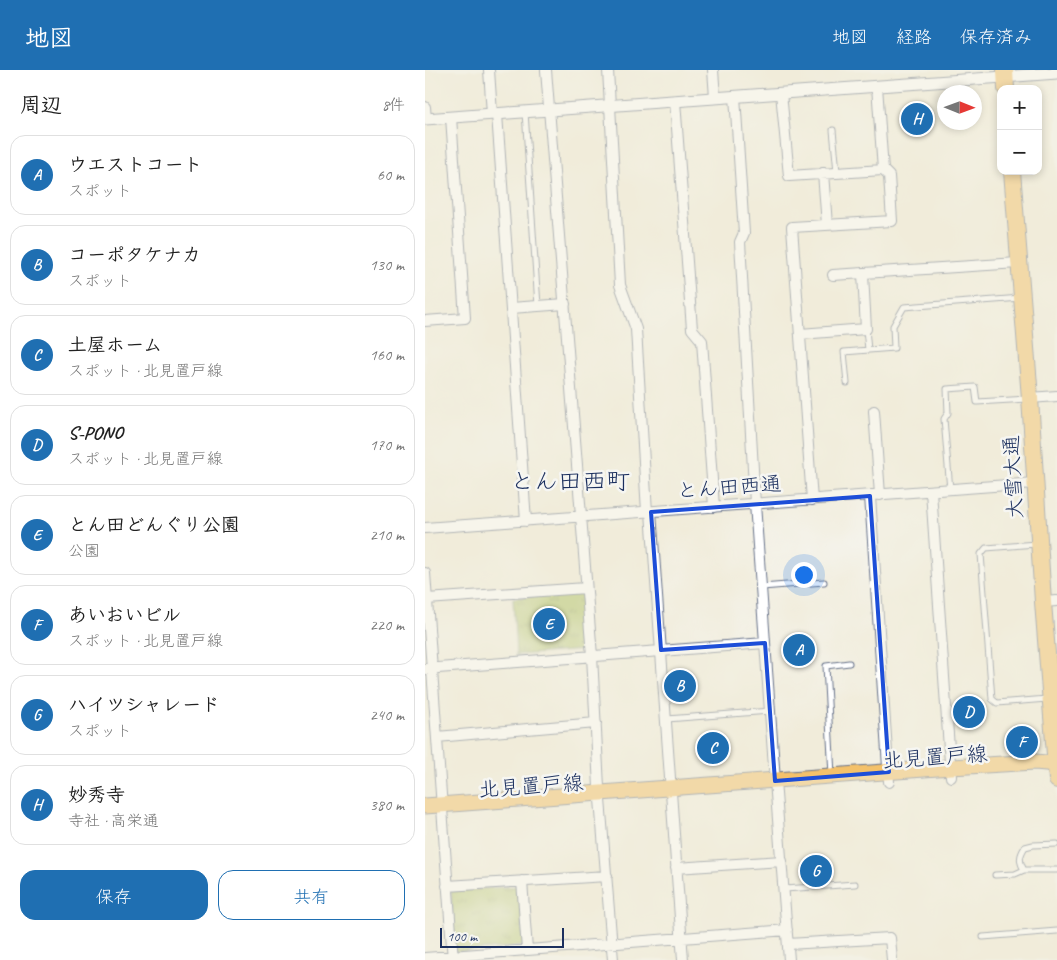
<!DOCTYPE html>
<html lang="ja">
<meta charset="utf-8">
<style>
:root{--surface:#fff;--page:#f6f6f6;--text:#222;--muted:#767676;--line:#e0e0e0;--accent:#1f6fb2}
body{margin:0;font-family:Caveat,"Klee One",sans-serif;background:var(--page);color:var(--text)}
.controls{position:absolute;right:15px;top:15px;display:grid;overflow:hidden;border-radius:10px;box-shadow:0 2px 8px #0003}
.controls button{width:45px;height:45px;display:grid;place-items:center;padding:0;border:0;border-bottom:1px solid var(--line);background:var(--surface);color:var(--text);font:25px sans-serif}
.compass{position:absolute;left:512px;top:15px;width:45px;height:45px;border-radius:50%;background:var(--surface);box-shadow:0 2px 8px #0003;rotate:91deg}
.scale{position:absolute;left:15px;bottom:12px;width:124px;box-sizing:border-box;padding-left:5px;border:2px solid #1b2f5e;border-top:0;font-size:14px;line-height:18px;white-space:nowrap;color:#1b2f5e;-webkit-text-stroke:4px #f6f6f2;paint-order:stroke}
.you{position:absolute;left:378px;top:504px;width:18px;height:18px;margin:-12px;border:4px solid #fff;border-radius:50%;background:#1a73e8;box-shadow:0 0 0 8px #1a73e833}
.badge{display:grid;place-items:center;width:32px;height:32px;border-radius:50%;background:var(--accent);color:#fff;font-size:16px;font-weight:700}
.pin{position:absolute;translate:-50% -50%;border:2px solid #fff;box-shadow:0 1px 5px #0006}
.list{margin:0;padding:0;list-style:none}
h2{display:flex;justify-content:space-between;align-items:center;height:65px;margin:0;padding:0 20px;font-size:21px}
h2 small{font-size:16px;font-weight:400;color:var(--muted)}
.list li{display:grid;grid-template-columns:32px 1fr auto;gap:15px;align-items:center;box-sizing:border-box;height:80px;margin:0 10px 10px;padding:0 10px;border:1px solid var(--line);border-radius:15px}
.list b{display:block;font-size:19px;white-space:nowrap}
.list p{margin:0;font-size:16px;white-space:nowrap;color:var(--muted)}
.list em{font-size:16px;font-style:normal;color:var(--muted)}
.actions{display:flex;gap:10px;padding:15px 20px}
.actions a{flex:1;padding:11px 0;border:1px solid var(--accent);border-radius:15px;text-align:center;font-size:18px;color:var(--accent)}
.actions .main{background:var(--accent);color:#fff}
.map{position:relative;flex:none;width:632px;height:890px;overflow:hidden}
header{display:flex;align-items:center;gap:30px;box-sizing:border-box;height:70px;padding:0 25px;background:var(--accent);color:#fff}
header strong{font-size:24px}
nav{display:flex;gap:28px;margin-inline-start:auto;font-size:18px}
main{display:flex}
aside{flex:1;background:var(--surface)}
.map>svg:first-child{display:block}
</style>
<header>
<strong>地図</strong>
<nav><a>地図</a><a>経路</a><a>保存済み</a></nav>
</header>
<main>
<aside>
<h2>周辺<small>8件</small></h2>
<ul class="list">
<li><span class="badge">A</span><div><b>ウエストコート</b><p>スポット</p></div><em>60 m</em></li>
<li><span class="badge">B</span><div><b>コーポタケナカ</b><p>スポット</p></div><em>130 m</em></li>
<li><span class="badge">C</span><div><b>土屋ホーム</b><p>スポット · 北見置戸線</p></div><em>160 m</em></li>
<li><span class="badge">D</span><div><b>S-PONO</b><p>スポット · 北見置戸線</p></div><em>170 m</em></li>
<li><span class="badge">E</span><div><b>とん田どんぐり公園</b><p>公園</p></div><em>210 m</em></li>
<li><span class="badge">F</span><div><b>あいおいビル</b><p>スポット · 北見置戸線</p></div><em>220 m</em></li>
<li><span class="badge">G</span><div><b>ハイツシャレード</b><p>スポット</p></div><em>240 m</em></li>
<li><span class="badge">H</span><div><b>妙秀寺</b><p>寺社 · 高栄通</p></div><em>380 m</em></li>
</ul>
<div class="actions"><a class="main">保存</a><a>共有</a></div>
</aside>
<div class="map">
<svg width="632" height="890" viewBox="0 0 632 890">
<defs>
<pattern id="park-tufts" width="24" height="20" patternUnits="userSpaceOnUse" patternTransform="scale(1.25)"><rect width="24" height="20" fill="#adc165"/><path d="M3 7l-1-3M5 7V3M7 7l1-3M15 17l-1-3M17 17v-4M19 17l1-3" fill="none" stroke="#8c9d56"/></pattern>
</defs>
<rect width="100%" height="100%" fill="#f6f6f2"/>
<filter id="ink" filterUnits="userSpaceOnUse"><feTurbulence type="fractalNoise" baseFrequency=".02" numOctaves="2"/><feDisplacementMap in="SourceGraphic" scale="10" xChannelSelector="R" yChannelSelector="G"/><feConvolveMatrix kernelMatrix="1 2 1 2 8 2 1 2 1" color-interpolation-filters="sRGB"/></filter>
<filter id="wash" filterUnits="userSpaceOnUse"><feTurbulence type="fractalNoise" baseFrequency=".0096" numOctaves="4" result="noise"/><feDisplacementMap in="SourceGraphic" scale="20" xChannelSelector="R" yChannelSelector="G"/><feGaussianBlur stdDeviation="1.12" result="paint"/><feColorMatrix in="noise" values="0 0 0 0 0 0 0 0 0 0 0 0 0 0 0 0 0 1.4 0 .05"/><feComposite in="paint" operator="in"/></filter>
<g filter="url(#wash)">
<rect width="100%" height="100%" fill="#f1ecda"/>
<!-- park -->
<path fill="url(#park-tufts)" stroke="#647862" d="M158,523L161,580L91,585L88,528Z
M95,816L99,876L30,882L26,821Z"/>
</g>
<g filter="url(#ink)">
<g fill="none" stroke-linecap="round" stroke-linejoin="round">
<!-- service casing -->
<g stroke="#667189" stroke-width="7">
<path id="service" d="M100,42L113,236
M408,60L412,102
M441,259L443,280
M422,313L419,282L469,278L468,256L479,237L596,228
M525,420L519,349L523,343L522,319L550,317L552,332L602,329
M611,474L561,478L556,484L567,629L572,633L622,629
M337,517L399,512
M242,649L345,641
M407,705L401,596L424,593
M599,800C594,791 594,786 600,777L608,775L632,774
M570,805L590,804L599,800H632
M360,819L430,814
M558,867L632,861"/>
</g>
<!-- minor casing -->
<g stroke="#667189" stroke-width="12">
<path id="minor" d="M64,0L67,44
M121,0L167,586L174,717L188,890
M183,0L195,215L211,259L222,442
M288,0L290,27
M356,23L364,106L458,100
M310,26L319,163L315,172L330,434L350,711L364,890
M250,31L267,259L277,271L289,437
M0,37L1,49
M72,44L101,451
M398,103L402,155
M408,205L593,193
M86,238L140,234
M0,251L40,248L26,47
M375,264L441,259L438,204
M605,328L632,326
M449,341L455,425
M506,421L526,707
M445,426L464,712
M387,430L367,157L467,151L464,106L458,100L452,16
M226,442L258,890
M0,458L610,413
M0,503L28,890
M2,529L161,518
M618,532L632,531
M0,599L340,573
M12,667L171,653
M251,798L357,791
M97,811L102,880
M22,816L182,806
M363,874L465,868L467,890
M0,888L362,860"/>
</g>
<!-- tertiary casing -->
<g stroke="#667189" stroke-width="13">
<path id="tertiary" d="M0,49L632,3"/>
</g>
<!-- primary casing -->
<g stroke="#667189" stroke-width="17">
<path id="primary" d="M0,736L526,697L610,692L632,694"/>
</g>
<!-- trunk casing -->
<g stroke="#667189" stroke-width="18">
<path id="trunk" d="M580,0L581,19
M587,101L605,328L618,532L632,710"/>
</g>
<!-- service -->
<use href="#service" stroke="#fff" stroke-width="5"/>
<!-- minor -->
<use href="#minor" stroke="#fff" stroke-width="10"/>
<!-- tertiary -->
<use href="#tertiary" stroke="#fff" stroke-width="11"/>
<!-- primary -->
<use href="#primary" stroke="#f4c16a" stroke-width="15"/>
<!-- trunk -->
<use href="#trunk" stroke="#f4c16a" stroke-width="16"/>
</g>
</g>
<!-- marked area -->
<path d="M0 0H632V890H0ZM445,426L464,702L350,711L340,573L236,580L226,442Z" fill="#f1ecda" fill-opacity=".55" fill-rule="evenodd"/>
<path fill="none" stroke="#1d4ed8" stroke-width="4" stroke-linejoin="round" d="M445,426L464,702L350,711L340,573L236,580L226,442Z"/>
<g text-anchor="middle" stroke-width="5" stroke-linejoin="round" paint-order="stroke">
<!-- street labels -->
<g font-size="21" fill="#1b2f5e" stroke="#f6f6f2">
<text transform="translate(588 407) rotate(-93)" y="7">大雪大通</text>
<text transform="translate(304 417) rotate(-4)" y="7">とん田西通</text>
<text transform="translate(510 687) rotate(-4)" y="7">北見置戸線</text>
<text transform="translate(106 716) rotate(-4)" y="7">北見置戸線</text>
</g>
<!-- quarter labels -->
<g font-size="24" fill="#1b2f5e" stroke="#f6f6f2">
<text x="145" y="419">とん田西町</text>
</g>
</g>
</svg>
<div class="controls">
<button>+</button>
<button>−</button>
</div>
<svg class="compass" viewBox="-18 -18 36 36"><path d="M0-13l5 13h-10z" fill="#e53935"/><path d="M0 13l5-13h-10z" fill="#767676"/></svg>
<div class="scale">100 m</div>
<div class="you"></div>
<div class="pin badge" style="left:374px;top:580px">A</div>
<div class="pin badge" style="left:255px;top:616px">B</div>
<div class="pin badge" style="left:288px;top:678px">C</div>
<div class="pin badge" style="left:544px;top:642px">D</div>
<div class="pin badge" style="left:124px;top:554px">E</div>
<div class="pin badge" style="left:597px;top:672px">F</div>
<div class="pin badge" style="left:391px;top:801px">G</div>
<div class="pin badge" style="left:492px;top:49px">H</div>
</div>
</main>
